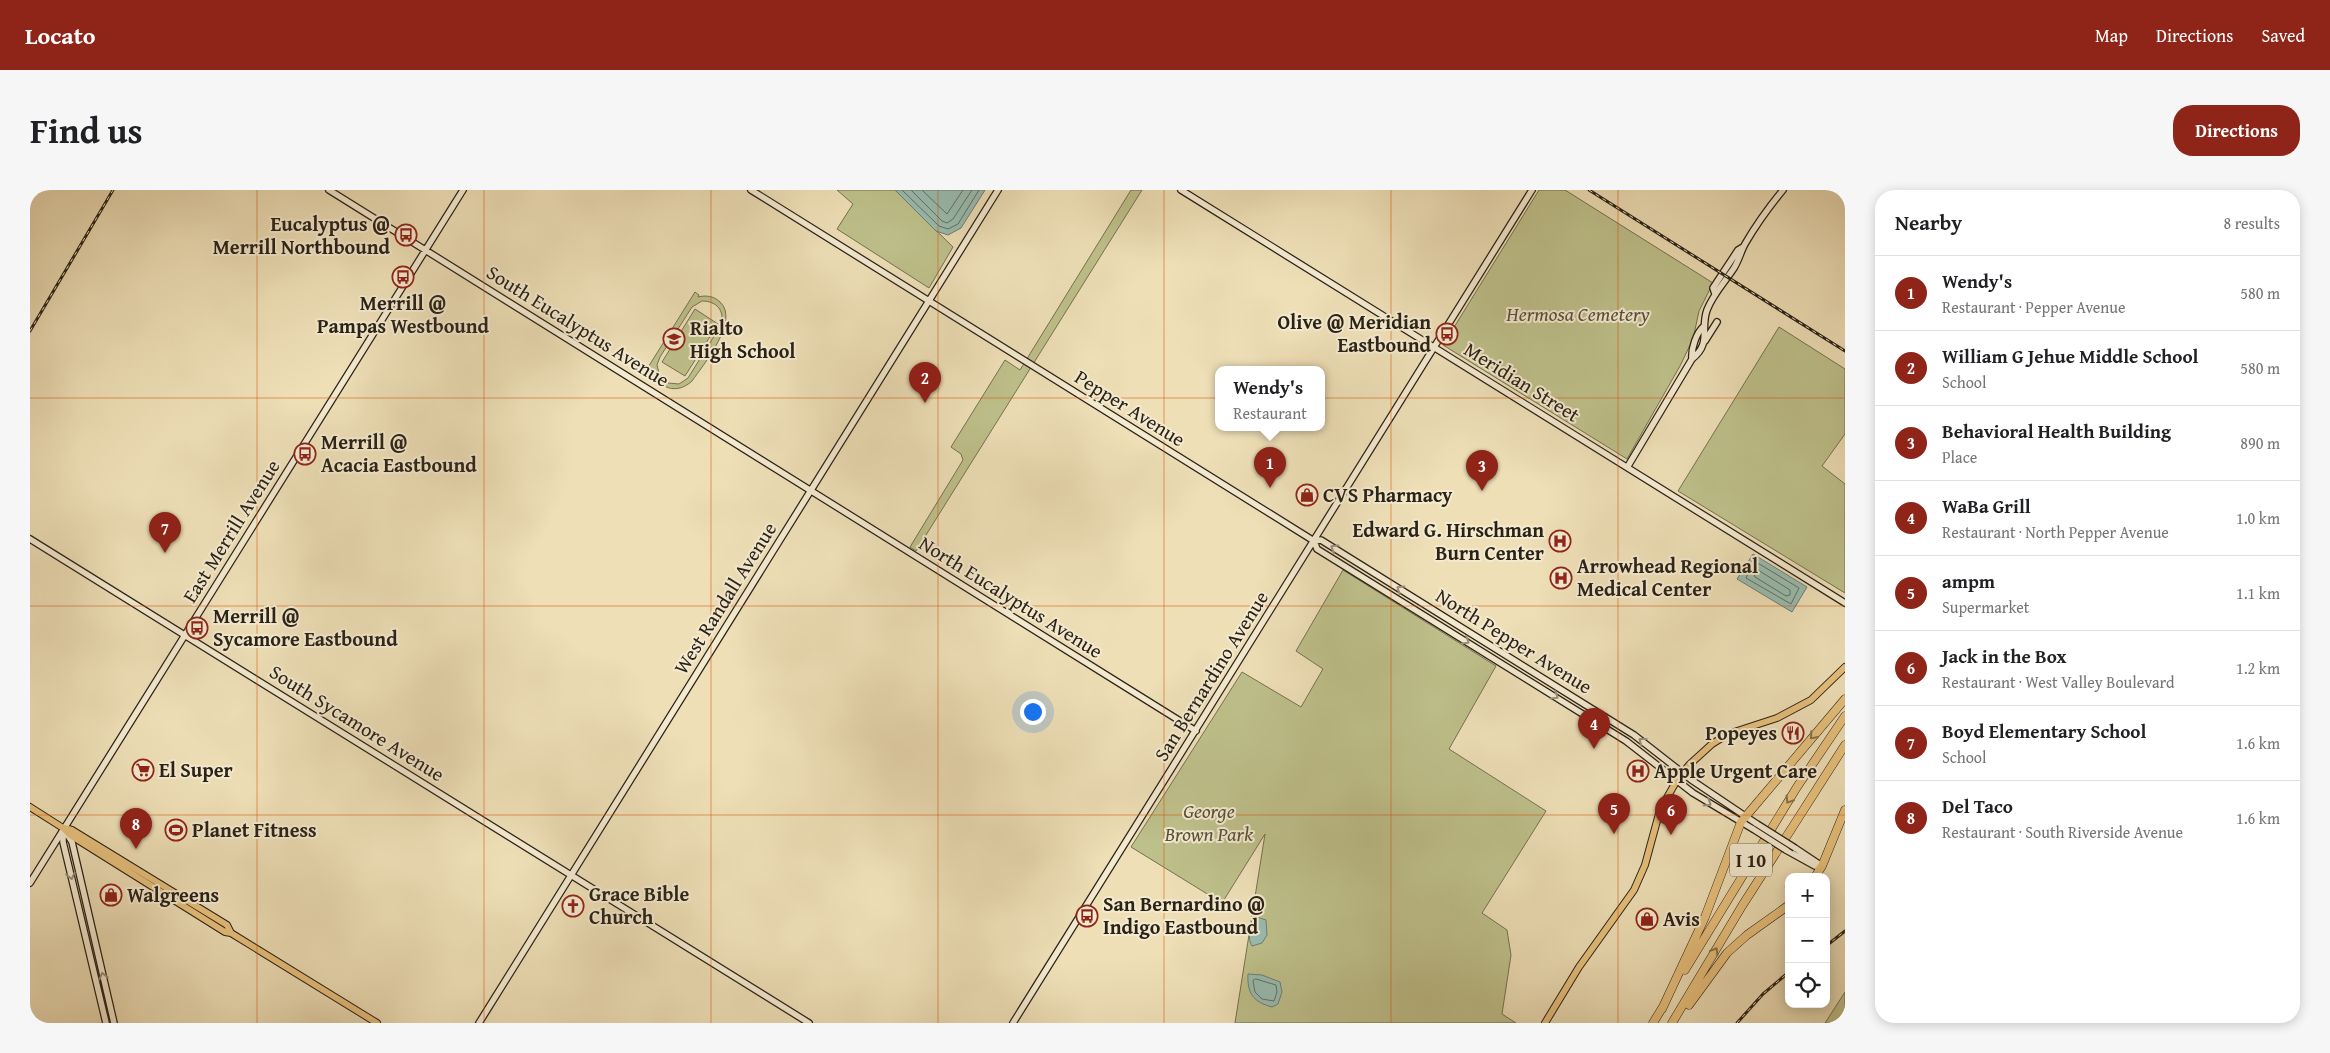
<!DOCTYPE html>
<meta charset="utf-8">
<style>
:root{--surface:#fff;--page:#f6f6f6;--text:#202124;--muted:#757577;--line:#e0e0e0;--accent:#8f2418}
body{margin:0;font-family:"Gentium Book Plus",serif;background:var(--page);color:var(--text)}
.controls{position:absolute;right:15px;bottom:15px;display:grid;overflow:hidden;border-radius:10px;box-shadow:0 2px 12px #0003}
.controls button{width:45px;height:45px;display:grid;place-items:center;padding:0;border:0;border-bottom:1px solid var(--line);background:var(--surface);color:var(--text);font:25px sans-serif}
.you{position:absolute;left:1002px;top:521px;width:18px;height:18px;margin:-12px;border:4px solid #fff;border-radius:50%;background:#1a73e8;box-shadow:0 0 0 8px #1a73e833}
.badge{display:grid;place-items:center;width:32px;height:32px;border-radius:50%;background:var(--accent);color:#fff;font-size:16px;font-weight:700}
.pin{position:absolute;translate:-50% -41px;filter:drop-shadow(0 1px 2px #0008)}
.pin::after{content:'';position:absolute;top:26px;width:18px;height:15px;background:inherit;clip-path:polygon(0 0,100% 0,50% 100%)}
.popup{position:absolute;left:1185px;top:176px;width:110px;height:65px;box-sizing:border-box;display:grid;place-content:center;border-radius:10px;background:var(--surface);filter:drop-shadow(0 1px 4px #0005);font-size:16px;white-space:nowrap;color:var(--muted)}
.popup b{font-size:19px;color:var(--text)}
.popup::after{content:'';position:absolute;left:50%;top:100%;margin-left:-10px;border:10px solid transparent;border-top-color:var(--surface)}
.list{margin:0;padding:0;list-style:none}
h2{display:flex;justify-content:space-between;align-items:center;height:65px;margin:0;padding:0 20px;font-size:21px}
h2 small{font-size:16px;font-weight:400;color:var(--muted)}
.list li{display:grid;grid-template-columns:32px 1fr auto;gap:15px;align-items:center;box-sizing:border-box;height:75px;padding:0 20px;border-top:1px solid var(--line)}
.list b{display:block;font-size:19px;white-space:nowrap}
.list p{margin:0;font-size:16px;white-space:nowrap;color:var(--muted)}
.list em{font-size:16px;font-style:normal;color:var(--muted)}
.icon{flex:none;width:28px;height:28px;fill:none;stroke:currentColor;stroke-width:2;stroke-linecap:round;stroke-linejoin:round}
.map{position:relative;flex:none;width:1815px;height:833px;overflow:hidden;border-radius:20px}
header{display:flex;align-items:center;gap:30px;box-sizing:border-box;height:70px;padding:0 25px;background:var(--accent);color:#fff}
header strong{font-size:24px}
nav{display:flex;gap:28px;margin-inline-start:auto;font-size:18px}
.intro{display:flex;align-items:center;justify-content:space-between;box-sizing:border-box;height:120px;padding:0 30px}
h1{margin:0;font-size:35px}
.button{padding:12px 22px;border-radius:20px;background:var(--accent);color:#fff;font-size:18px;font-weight:700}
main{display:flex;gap:30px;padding:0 30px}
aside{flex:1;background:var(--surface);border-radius:20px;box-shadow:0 2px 12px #0003}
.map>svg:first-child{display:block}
</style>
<header>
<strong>Locato</strong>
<nav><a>Map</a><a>Directions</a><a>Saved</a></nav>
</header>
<div class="intro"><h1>Find us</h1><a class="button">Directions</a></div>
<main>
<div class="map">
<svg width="1815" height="833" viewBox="0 0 1815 833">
<rect width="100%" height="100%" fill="#eedfb7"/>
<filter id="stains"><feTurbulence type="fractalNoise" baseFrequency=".004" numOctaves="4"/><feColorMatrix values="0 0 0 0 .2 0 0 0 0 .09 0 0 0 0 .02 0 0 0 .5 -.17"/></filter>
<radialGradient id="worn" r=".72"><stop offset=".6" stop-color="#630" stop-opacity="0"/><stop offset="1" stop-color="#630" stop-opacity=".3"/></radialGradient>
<!-- green -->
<path fill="#bec08b" stroke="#747151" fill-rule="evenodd" d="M807,0H865L923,57L899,98L807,39L823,14Z
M1101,0H1112L886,361L880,357L933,270L931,264L921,257L975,170L990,180Z
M1509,0H1535L1683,93L1669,121L1663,149L1650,176L1597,269L1413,155Z
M665,102L669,105L668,107C676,105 684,106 690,112C710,130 674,174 662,191C647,205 628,199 623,180L621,182L617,179ZM672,111C687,111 695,121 691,135L658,188L649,194L638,193L629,183L627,175L630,167L662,117Z
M665,119L688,134L655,186L632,172Z
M1749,137L1815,179V244L1792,276L1815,294V403L1648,301Z
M1313,380L1466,476L1419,559L1516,621L1452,723L1477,740L1481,765L1472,824L1486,833H1205L1235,644L1192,713L1101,657L1212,482L1271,517L1293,479L1266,461Z
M1815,802V833H1795Z"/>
<!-- water -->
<path fill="#99bcb0" stroke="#6d7e73" d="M865,0H955L931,38L918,45L906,41Z
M1723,364L1777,397L1762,422L1707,389Z
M1227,727L1236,730L1237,745L1232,753L1222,756C1217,749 1220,736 1223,728Z
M1218,784L1232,785L1250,792L1252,802L1248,814L1242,817C1223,812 1217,803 1218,784Z"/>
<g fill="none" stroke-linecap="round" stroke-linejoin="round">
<!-- shore -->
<path stroke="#626f64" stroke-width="1" d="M872,0L909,36L918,39L928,34L949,0
M881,0L912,31L917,33L923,29L942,0
M892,0L917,24L933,0
M1726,372L1769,398L1761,414L1716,388L1723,373Z
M1728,380L1760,400V405L1756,406L1725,387L1724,384Z
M1226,789L1246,795L1247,802L1244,811L1232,809L1225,802L1223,791Z"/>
<!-- secondary casing -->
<g stroke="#2a2217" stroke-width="8">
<path id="secondary" d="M299,0L1166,541
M721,0L1284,351L1287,359L1596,551L1663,603L1723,639
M1151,0L1815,413
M1685,104L1683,98L1708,60L1713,57
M1675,151L1687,132
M1662,169C1661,159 1666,143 1674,136
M1598,276L1662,169C1682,153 1670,139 1677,120C1683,104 1695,92 1704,78C1709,70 1711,61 1715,54C1726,35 1739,17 1753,0
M0,349L779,833
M1284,351L1291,350L1604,545L1663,591L1727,634
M1560,528L1579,530
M33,640V652L76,833
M37,644L42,652L84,833
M1765,658L1792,676
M1756,660L1785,676H1792
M0,693L433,0
M449,833L968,0
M983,833L1502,0"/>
</g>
<!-- primary casing -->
<g stroke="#2a2217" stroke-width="8">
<path id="primary" d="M0,617L33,638L40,645L195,742L201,743L347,833
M34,638L42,640L197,735L201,743
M1515,833L1549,777L1604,700L1615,675L1630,620L1647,590L1659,575L1682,554L1698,544L1747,528L1781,510L1815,477"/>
</g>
<!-- highway casing -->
<g stroke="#2a2217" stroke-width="9">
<path id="highway" d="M1785,687L1792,676L1815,620
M1655,780L1767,597L1815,526
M1659,815L1697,763L1717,745L1759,715
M1632,819L1675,727L1711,632L1815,509
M1623,833L1634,815
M1642,833L1712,716L1815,555"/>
</g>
<!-- secondary -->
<use href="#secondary" stroke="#f4ead0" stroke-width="5.5"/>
<!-- primary -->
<use href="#primary" stroke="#e7c07c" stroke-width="6"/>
<!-- highway -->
<use href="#highway" stroke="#e7c07c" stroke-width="8"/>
<!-- rail casing -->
<g stroke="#2a2217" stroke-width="3">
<path id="rail" d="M1559,0L1815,161
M0,141L83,0
M1796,756L1815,741
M1707,833L1733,804L1759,782"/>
</g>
<!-- rail -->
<use href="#rail" stroke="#f4ead0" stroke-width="1" stroke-dasharray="4" stroke-linecap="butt"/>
<!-- secondary-bridge casing -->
<g stroke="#2a2217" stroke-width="8" stroke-linecap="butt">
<path id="secondary-bridge" d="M1727,634L1765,658
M1723,639L1756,660"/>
</g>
<!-- secondary-bridge -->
<use href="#secondary-bridge" stroke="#f4ead0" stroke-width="5.5"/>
</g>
<!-- one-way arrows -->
<defs><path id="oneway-chevron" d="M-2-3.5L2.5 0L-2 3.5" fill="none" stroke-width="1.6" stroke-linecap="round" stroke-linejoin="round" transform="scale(1.25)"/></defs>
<g stroke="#99907d">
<use href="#oneway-chevron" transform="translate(1304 358) rotate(-148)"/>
<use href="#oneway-chevron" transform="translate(1370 399) rotate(-148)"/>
<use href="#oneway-chevron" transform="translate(1436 451) rotate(32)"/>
<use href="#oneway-chevron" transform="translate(1525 506) rotate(32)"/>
<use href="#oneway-chevron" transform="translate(1612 551) rotate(-143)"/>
<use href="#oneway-chevron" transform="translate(1678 613) rotate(32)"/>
<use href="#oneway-chevron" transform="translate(41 686) rotate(77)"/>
<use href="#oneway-chevron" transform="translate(73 786) rotate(-103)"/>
</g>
<g stroke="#88714a">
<use href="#oneway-chevron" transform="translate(1783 546) rotate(131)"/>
<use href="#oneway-chevron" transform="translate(1759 610) rotate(122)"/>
<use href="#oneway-chevron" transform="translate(1685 761) rotate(-59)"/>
</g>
<!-- grid -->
<path fill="none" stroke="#d5540d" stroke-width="1" stroke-opacity="0.55" d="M227,0V833M454,0V833M681,0V833M908,0V833M1134,0V833M1361,0V833M1588,0V833M0,208H1815M0,416H1815M0,625H1815"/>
<!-- icons -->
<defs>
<g id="bus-ring" transform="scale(1.125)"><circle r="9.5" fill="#f4ead0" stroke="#8f2418" stroke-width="1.5"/><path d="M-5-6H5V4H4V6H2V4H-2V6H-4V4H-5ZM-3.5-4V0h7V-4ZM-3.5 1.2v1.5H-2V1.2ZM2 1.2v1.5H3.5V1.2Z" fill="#8f2418"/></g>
<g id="school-ring" transform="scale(1.125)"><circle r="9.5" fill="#f4ead0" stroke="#8f2418" stroke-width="1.5"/><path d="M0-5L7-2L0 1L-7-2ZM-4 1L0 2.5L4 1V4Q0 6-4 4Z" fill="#8f2418"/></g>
<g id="shop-ring" transform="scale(1.125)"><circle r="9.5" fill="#f4ead0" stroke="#8f2418" stroke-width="1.5"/><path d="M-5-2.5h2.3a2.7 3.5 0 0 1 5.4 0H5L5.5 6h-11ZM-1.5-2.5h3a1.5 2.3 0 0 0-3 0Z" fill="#8f2418"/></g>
<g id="hospital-ring" transform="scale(1.125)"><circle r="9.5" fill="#f4ead0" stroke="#8f2418" stroke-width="1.5"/><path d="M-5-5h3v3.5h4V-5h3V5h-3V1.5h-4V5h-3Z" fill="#8f2418"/></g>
<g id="restaurant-ring" transform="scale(1.125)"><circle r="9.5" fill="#f4ead0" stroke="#8f2418" stroke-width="1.5"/><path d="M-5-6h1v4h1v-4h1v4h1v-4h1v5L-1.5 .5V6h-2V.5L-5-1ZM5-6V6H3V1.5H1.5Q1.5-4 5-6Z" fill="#8f2418"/></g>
<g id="supermarket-ring" transform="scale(1.125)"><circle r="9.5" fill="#f4ead0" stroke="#8f2418" stroke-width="1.5"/><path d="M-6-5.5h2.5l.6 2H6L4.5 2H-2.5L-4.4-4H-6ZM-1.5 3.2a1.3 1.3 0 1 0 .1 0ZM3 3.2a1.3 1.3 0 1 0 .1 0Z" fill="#8f2418"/></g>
<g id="stadium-ring" transform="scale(1.125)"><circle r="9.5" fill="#f4ead0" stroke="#8f2418" stroke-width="1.5"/><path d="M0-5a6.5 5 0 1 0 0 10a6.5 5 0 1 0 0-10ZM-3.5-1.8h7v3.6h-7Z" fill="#8f2418"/></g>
<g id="church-ring" transform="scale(1.125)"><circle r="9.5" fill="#f4ead0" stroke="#8f2418" stroke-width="1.5"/><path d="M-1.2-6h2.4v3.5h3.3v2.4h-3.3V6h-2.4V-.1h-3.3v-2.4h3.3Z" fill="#8f2418"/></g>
</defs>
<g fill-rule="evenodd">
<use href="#bus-ring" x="376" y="45"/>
<use href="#bus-ring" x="373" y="87"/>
<use href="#bus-ring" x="1417" y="144"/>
<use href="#school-ring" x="644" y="149"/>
<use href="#bus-ring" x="275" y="264"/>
<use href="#shop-ring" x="1277" y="305"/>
<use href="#hospital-ring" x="1530" y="351"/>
<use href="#hospital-ring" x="1531" y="388"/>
<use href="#bus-ring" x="167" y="438"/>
<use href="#restaurant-ring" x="1763" y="543"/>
<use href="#supermarket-ring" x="113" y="580"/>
<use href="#hospital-ring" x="1608" y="581"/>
<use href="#stadium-ring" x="146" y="640"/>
<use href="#shop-ring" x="81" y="705"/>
<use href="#church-ring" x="543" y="716"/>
<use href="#bus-ring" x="1057" y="726"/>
<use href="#shop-ring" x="1617" y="729"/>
</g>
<g text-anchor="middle" stroke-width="4" stroke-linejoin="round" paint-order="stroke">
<!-- shield labels -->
<rect fill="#f4ead0" stroke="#675e4e" stroke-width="1" x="1700" y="653.5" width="42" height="33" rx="4"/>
<g font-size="19" font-weight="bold" fill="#2a2217">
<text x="1721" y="677">I 10</text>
</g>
<!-- poi labels -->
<g font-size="20" font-weight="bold" fill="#2a2217" stroke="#f4ead0" text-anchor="start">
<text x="360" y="41" text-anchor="end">Eucalyptus @<tspan x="360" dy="23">Merrill Northbound</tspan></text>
<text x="373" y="120" text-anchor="middle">Merrill @<tspan x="373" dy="23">Pampas Westbound</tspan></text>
<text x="1401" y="139" text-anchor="end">Olive @ Meridian<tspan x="1401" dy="23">Eastbound</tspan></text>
<text x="660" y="145">Rialto<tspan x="660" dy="23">High School</tspan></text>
<text x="291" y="259">Merrill @<tspan x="291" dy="23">Acacia Eastbound</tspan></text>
<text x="1293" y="312">CVS Pharmacy</text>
<text x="1514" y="347" text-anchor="end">Edward G. Hirschman<tspan x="1514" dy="23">Burn Center</tspan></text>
<text x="1547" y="383">Arrowhead Regional<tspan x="1547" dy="23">Medical Center</tspan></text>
<text x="183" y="433">Merrill @<tspan x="183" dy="23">Sycamore Eastbound</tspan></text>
<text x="1747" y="550" text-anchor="end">Popeyes</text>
<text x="129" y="587">El Super</text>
<text x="1624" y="588">Apple Urgent Care</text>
<text x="162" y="647">Planet Fitness</text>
<text x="559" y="711">Grace Bible<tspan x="559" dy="23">Church</tspan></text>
<text x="97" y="712">Walgreens</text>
<text x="1073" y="721">San Bernardino @<tspan x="1073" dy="23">Indigo Eastbound</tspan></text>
<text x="1633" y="736">Avis</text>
</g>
<!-- park labels -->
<g font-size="20" font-style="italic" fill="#56513a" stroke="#f4ead0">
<text x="1548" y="131">Hermosa Cemetery</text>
<text x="1179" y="628">George<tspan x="1179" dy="23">Brown Park</tspan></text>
</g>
<!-- street labels -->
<g font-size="20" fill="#2a2217" stroke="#f4ead0">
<text transform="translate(548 136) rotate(32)" y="7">South Eucalyptus Avenue</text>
<text transform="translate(1492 192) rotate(32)" y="7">Meridian Street</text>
<text transform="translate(1100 218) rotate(32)" y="7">Pepper Avenue</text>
<text transform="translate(201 341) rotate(-58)" y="7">East Merrill Avenue</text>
<text transform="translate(981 407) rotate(32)" y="7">North Eucalyptus Avenue</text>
<text transform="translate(695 408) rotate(-58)" y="7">West Randall Avenue</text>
<text transform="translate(1484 451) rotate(32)" y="7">North Pepper Avenue</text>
<text transform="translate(1181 486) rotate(-58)" y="7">San Bernardino Avenue</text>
<text transform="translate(327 533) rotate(32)" y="7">South Sycamore Avenue</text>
</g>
</g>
<rect width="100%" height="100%" filter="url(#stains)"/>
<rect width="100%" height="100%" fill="url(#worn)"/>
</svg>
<div class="controls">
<button>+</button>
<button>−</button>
<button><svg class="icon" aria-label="locate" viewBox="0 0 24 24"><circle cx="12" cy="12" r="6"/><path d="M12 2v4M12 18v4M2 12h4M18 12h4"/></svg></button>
</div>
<div class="you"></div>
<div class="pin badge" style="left:1240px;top:298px">1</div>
<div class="popup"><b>Wendy's</b>Restaurant</div>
<div class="pin badge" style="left:895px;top:213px">2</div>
<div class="pin badge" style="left:1452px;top:301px">3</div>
<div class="pin badge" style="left:1564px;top:559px">4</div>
<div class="pin badge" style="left:1584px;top:644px">5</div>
<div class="pin badge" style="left:1641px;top:645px">6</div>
<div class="pin badge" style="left:135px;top:363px">7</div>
<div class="pin badge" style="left:106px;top:659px">8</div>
</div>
<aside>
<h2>Nearby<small>8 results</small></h2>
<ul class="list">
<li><span class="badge">1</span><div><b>Wendy's</b><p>Restaurant · Pepper Avenue</p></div><em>580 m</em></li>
<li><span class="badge">2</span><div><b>William G Jehue Middle School</b><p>School</p></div><em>580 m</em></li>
<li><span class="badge">3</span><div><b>Behavioral Health Building</b><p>Place</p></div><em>890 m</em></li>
<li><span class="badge">4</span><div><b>WaBa Grill</b><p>Restaurant · North Pepper Avenue</p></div><em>1.0 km</em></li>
<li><span class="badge">5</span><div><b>ampm</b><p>Supermarket</p></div><em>1.1 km</em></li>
<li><span class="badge">6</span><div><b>Jack in the Box</b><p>Restaurant · West Valley Boulevard</p></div><em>1.2 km</em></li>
<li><span class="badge">7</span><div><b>Boyd Elementary School</b><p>School</p></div><em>1.6 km</em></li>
<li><span class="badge">8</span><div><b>Del Taco</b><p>Restaurant · South Riverside Avenue</p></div><em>1.6 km</em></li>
</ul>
</aside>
</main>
